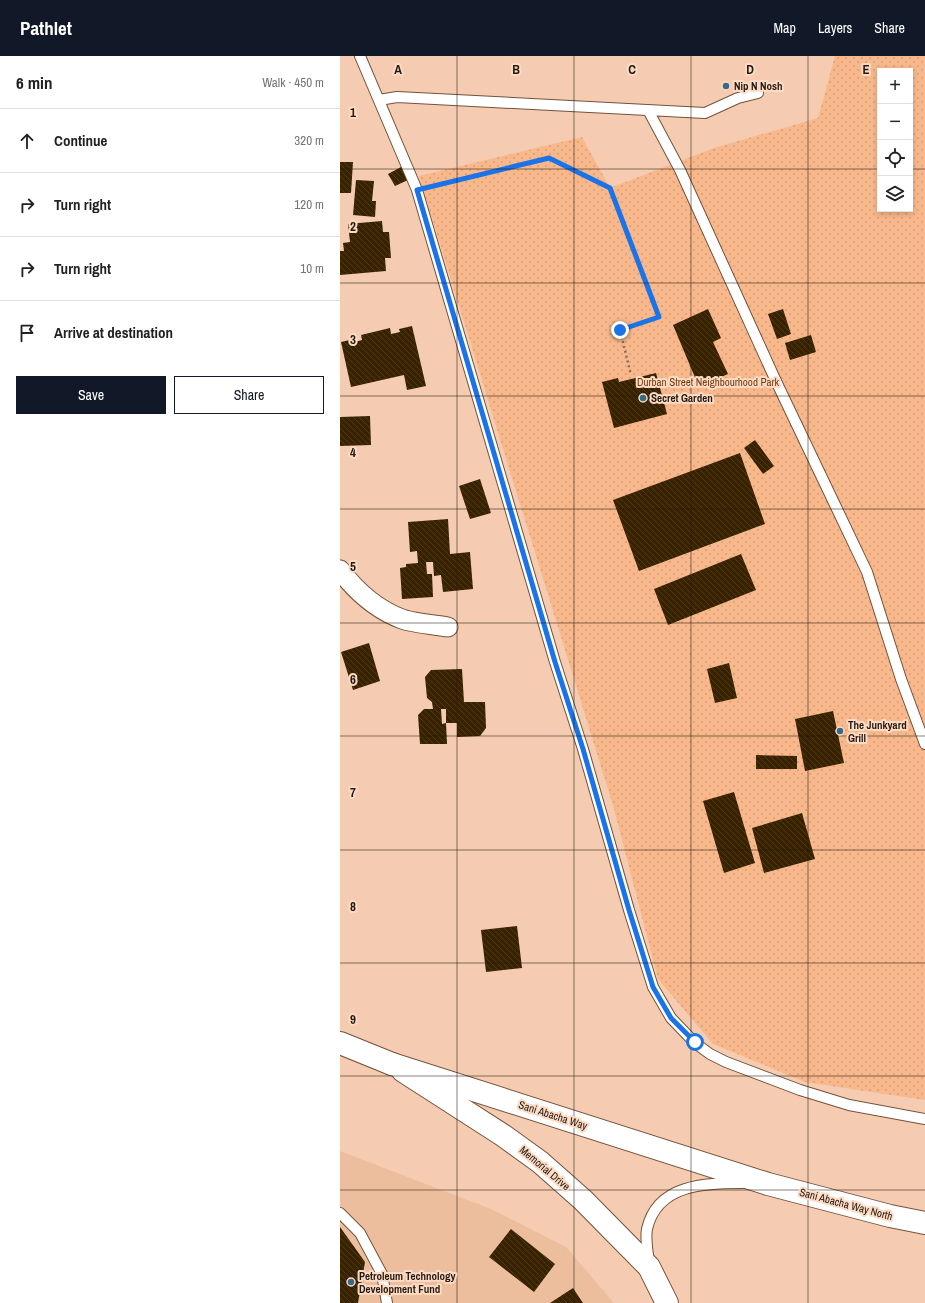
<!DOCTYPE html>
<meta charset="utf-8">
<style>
:root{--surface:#fff;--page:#f6f6f6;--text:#202124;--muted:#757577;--line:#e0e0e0;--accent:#111827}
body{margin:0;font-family:"Archivo Narrow",sans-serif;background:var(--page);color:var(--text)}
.controls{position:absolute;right:12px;top:12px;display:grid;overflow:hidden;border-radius:0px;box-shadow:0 2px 6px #0003}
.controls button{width:36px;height:36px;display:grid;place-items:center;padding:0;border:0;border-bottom:1px solid var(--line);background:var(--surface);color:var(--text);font:20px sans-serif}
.stop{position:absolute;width:12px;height:12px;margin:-9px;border:3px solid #1a73e8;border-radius:50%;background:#fff}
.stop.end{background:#1a73e8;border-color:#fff;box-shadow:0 1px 4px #0008}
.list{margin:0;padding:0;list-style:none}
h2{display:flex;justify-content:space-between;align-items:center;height:52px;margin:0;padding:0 16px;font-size:17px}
h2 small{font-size:13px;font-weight:400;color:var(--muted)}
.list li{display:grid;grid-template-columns:26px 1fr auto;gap:12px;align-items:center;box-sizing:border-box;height:64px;padding:0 16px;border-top:1px solid var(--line)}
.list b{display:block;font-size:15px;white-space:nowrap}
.list em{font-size:13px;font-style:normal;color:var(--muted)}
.actions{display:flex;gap:8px;padding:12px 16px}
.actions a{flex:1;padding:9px 0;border:1px solid var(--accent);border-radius:0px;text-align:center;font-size:14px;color:var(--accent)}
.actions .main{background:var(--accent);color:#fff}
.icon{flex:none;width:22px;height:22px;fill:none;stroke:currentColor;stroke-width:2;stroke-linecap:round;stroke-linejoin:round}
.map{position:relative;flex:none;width:585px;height:1247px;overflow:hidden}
header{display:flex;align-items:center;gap:24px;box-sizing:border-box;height:56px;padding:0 20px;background:var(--accent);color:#fff}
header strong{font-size:19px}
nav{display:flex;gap:22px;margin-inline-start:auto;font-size:14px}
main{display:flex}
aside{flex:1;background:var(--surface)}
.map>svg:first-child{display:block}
</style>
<header>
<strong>Pathlet</strong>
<nav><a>Map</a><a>Layers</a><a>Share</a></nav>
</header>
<main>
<aside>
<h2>6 min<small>Walk · 450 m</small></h2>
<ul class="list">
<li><svg class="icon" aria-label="ahead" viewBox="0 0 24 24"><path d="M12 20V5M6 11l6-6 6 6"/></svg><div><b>Continue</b></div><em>320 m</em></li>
<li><svg class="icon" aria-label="right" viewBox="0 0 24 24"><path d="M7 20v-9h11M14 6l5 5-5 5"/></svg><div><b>Turn right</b></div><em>120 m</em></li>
<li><svg class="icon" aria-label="right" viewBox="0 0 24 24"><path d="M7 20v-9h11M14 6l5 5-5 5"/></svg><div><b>Turn right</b></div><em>10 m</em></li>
<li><svg class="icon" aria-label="arrive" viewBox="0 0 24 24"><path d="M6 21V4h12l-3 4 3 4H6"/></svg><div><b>Arrive at destination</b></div></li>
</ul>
<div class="actions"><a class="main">Save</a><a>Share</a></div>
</aside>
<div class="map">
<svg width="585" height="1247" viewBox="0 0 585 1247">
<defs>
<pattern id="green-dots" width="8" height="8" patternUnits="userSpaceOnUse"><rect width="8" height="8" fill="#f9b88c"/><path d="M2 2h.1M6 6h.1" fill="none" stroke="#d59e78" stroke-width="1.8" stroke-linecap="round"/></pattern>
<pattern id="building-back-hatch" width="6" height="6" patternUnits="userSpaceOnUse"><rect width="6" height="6" fill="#382200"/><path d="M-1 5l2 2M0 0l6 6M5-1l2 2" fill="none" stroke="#4c391b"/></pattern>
</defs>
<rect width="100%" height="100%" fill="#f5ccb1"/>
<!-- built -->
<path fill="#edbe9e" d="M0,1095L151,1153L226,1191L274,1247H0Z"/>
<!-- green -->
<path fill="url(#green-dots)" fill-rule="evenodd" d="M495,0H585V1044L465,1026L373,988L318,923L274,753L79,120L242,81L270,132L374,92L478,62ZM540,15H570V153H540Z"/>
<!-- building -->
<path fill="url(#building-back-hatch)" d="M0,106H13L11,137H0Z
M61,111L68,124L55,130L48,118Z
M16,124L34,125L32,145H36L35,161L13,159Z
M42,165L43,176H49L51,202H45L46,215L0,219V195H4L3,187L10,186L8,168Z
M368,253L381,282L373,286L388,318L359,331L333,269Z
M443,253L451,278L437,283L428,258Z
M72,270L86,330L67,334L64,319L11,331L1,286L14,283L15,286L22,284L21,279L50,272L51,278L60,276L59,273Z
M471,279L476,296L450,304L445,287Z
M316,317L327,358L274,372L262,326L278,322L279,326Z
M30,360L31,389L0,390V361Z
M415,384L434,410L423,418L404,392Z
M400,397L425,468L299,515L273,444Z
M140,423L151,457L130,463L119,430Z
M108,463L110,498L130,496L133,533L103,536L101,519L94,520L93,506H86L87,518H92L93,541L62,543L60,512L66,511V508L78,507L77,495L70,496L68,466Z
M401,498L416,534L328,569L314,533Z
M29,587L40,625L13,634L1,596Z
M389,607L397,642L375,647L367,613Z
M122,613L124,646H145L146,672L140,680L117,681V667H106V653H101L102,668L106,667L107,688H80L78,659L84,653H93L92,646L87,642L85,621L91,614Z
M493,655L504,707L465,715L455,663Z
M416,699L457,700V713H416Z
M394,736L415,807L384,817L363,745Z
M462,757L475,803L424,817L412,772Z
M177,870L182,912L146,916L141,874Z
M0,1171L25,1206L18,1247H0Z
M171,1173L215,1208L194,1236L149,1201Z
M233,1232L243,1247H210Z"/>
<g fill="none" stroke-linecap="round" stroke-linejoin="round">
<!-- service casing -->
<g stroke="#74523a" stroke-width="12">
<path id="service" d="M20,0L77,134L215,606L243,693L289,854L313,931L331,962L355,987L370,998L386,1006L460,1034L509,1049L585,1063
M39,44L57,41L365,57L398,42L418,37
M308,54L340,114L435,323L527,516L561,623L585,688
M0,1157L20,1177L42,1218L47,1247
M309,1207C308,1197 305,1183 307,1173C317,1128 365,1127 402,1127"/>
</g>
<!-- minor casing -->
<g stroke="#74523a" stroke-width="21">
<path id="minor" d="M0,514C16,535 38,554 62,563C73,567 96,569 108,571"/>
</g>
<!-- tertiary casing -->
<g stroke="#74523a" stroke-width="24">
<path id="tertiary" d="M63,1015L164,1080L200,1106L243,1144L309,1211L327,1247"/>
</g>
<!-- trunk casing -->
<g stroke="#74523a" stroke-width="24">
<path id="trunk" d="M52,1008L428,1128L550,1160L585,1167"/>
</g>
<!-- motorway casing -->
<g stroke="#74523a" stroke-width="24">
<path id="motorway" d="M0,987L52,1008"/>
</g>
<!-- path -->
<path stroke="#886d5b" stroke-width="2.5" stroke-dasharray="2 3" stroke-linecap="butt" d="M91,131L209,102L270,132L319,261L280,274L291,319"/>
<!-- service -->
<use href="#service" stroke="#fff" stroke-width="10"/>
<!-- minor -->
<use href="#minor" stroke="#fff" stroke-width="19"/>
<!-- tertiary -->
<use href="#tertiary" stroke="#fff" stroke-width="22"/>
<!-- trunk -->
<use href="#trunk" stroke="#fff" stroke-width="22"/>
<!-- motorway -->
<use href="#motorway" stroke="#fff" stroke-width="22"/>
</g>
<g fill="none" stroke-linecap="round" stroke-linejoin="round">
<!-- route -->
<path stroke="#1a73e8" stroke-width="5" d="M280,274L319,261L270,132L209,102L77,134L215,606L243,693L289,854L313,931L331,962L355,986"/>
</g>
<!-- grid -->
<path fill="none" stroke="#27190f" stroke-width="1" stroke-opacity="0.55" d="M117,0V1247M234,0V1247M351,0V1247M468,0V1247M0,113H540M570,113H585M0,227H585M0,340H585M0,453H585M0,567H585M0,680H585M0,794H585M0,907H585M0,1020H585M0,1134H585"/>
<!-- markers -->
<g fill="#366a86" stroke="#fcdbc5" stroke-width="1.5">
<circle cx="386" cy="30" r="4"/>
<circle cx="303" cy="342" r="4"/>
<circle cx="500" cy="675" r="4"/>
<circle cx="11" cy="1226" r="4"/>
</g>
<g text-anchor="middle" stroke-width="4" stroke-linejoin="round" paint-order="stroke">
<!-- poi labels -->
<g font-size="11" font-weight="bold" fill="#27190f" stroke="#fcdbc5" text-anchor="start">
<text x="394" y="34">Nip N Nosh</text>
<text x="311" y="346">Secret Garden</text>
<text x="508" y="673">The Junkyard<tspan x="508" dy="13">Grill</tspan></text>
<text x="19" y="1224">Petroleum Technology<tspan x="19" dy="13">Development Fund</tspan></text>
</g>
<!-- park labels -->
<g font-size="11" fill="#733c0e" stroke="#fcdbc5">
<text x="368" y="330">Durban Street Neighbourhood Park</text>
</g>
<!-- street labels -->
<g font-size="11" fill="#27190f" stroke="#fcdbc5">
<text transform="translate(213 1059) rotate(18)" y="4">Sani Abacha Way</text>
<text transform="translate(205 1112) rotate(40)" y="4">Memorial Drive</text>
<text transform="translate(506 1148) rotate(15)" y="4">Sani Abacha Way North</text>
</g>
</g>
<g font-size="13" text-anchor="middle" font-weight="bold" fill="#27190f" stroke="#fcdbc5" stroke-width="4" stroke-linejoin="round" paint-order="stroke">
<text x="58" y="18">A</text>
<text x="176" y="18">B</text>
<text x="292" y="18">C</text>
<text x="410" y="18">D</text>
<text x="526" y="18">E</text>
<text x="13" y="61">1</text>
<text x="13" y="175">2</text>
<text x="13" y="288">3</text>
<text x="13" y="401">4</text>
<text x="13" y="515">5</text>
<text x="13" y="628">6</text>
<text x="13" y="741">7</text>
<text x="13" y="855">8</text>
<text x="13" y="968">9</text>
</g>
</svg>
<div class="controls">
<button>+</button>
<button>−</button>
<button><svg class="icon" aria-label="locate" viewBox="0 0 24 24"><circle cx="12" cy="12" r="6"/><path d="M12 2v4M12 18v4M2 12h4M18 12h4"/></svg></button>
<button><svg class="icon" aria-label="layers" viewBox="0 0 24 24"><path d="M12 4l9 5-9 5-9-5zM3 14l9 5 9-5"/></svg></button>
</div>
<div class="stop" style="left:355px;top:986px"></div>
<div class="stop end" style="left:280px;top:274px"></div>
</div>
</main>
